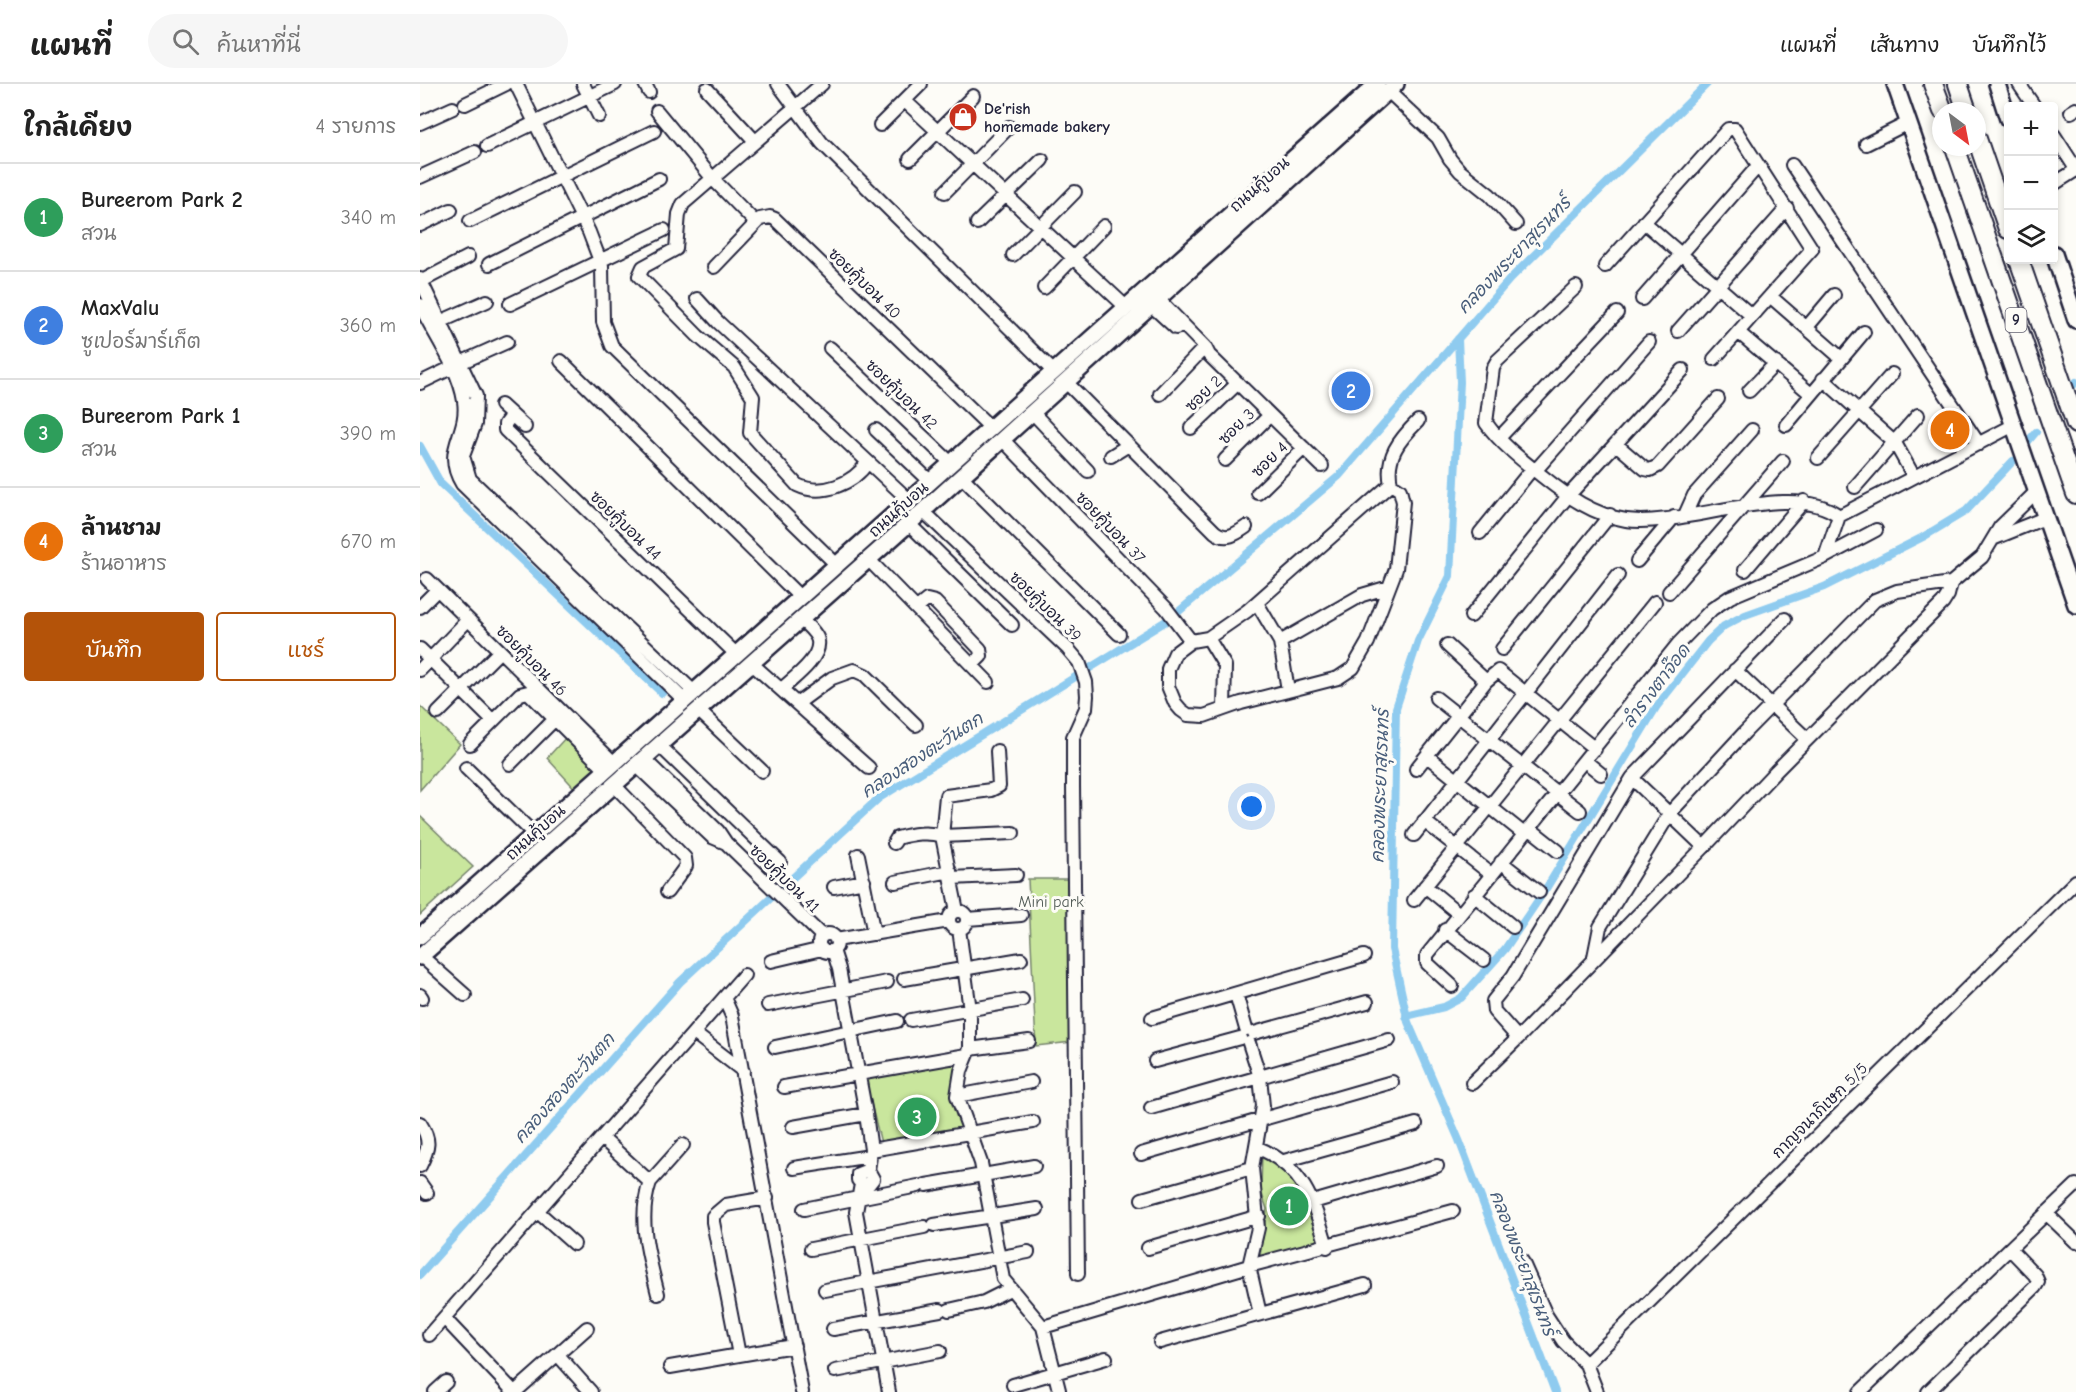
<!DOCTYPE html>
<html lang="th">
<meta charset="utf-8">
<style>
:root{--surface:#fff;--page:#f6f6f6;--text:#222;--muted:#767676;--line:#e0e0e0;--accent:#b45309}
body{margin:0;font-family:"Comic Neue","Playpen Sans Thai",sans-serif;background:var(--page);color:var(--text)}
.controls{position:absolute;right:18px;top:18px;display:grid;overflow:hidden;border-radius:6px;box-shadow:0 3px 9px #0003}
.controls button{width:54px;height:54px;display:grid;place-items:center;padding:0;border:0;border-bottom:2px solid var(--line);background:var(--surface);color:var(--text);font:30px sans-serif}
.compass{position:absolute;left:1512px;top:18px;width:54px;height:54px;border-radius:50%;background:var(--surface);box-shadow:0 3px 9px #0003;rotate:148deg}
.you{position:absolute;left:832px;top:723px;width:21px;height:21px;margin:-15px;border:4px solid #fff;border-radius:50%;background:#1a73e8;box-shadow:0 0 0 9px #1a73e833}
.badge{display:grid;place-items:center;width:39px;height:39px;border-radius:50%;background:var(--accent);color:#fff;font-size:20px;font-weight:700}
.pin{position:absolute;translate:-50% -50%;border:3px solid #fff;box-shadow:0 2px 6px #0006}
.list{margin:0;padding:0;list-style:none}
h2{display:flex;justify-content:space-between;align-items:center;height:78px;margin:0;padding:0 24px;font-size:26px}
h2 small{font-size:20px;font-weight:400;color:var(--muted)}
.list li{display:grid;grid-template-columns:39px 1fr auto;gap:18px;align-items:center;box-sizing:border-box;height:108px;padding:0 24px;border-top:2px solid var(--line)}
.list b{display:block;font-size:22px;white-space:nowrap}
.list p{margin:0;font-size:20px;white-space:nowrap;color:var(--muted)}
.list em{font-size:20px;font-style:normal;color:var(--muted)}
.actions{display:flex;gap:12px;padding:18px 24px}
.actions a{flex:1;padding:14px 0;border:2px solid var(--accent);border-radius:6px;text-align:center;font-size:21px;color:var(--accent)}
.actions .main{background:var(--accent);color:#fff}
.icon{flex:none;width:33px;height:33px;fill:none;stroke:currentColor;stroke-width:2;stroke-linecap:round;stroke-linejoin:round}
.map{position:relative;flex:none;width:1656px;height:1308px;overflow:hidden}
header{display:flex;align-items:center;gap:36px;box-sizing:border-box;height:84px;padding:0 30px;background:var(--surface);border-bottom:2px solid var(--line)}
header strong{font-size:28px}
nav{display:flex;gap:33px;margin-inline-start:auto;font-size:21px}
.search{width:420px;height:54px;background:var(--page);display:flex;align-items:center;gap:15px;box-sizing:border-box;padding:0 21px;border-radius:33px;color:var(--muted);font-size:22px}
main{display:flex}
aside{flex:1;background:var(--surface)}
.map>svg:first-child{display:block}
</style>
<header>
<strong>แผนที่</strong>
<div class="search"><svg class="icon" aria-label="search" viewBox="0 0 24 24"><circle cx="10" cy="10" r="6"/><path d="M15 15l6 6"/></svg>ค้นหาที่นี่</div>
<nav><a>แผนที่</a><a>เส้นทาง</a><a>บันทึกไว้</a></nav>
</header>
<main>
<aside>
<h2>ใกล้เคียง<small>4 รายการ</small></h2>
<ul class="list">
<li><span class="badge" style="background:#2e9e5b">1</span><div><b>Bureerom Park 2</b><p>สวน</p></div><em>340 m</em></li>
<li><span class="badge" style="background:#3f7fe0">2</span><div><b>MaxValu</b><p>ซูเปอร์มาร์เก็ต</p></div><em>360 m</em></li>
<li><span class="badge" style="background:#2e9e5b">3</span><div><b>Bureerom Park 1</b><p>สวน</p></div><em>390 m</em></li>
<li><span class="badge" style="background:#e8710a">4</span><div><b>ล้านชาม</b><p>ร้านอาหาร</p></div><em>670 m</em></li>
</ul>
<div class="actions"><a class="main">บันทึก</a><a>แชร์</a></div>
</aside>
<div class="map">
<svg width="1656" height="1308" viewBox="0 0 1656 1308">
<rect width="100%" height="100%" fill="#fdfcf7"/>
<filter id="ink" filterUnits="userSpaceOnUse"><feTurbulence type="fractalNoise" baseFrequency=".0167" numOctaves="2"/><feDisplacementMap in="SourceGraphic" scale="12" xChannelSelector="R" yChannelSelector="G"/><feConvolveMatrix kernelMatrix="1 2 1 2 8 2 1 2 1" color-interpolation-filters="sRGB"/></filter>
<g filter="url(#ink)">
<!-- green -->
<path fill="#c9e69d" stroke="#76846c" stroke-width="1.5" d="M0,622L40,660L0,706Z
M147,652L180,688L158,708L127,674Z
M0,732L53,783L0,831Z
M608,795H653L652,958L616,962Z
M541,973L533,1014L548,1052L463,1067L445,996Z
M842,1068C882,1088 892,1123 903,1163L845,1178L840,1172L847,1125L841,1107Z"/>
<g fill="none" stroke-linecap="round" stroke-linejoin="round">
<!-- canal -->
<path stroke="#8fcbef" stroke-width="8" d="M1038,255L1040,298L1030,492L998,557L976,624L972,865L988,938L1039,1056L1135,1308
M1651,304L1656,298
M1605,361L1616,348
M0,362L21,400L242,609
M986,932L1024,923L1041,914L1085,865L1127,803L1237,622L1288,557L1304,542L1325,531L1404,503L1503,453L1546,427L1593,377
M0,1191L260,898L459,714L751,534L919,392L1090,195L1287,0"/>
<!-- minor casing -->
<g stroke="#22223b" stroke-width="16">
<path id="minor" d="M96,0L169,148L182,182L183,238L192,262L417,481
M163,0L179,32
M225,0L229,8
M358,0L402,59L634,288
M402,0L263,120L259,130L256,165L223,183L219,192L278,252L314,283L333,313L330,349L377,401C402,413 433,400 448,378
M1599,0L1614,22
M287,5L335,57
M968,7L1018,54L1030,75L1040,87L1070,111L1096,140
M485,17L706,223
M45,20L86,0
M237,27L293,95L336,139
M1651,28L1656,25
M0,39L33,24
M460,41L501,0
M1634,51L1656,85
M1446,60L1488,39
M67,62L195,0
M490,75L553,12
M1372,81L1559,360
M0,93L55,68
M1634,100L1656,86
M525,108L589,43
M50,137L234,47
M1224,138L1332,232
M557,139L622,76
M0,141L31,126
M593,171L655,108
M69,180L239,95
M1185,182L1308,45H1315L1392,165L1294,275
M294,183L340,135L350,133L355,135L571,344
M0,195L56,312L55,340L43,372L50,395L274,608
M0,198L48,173
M624,204L684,142
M1350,212L1421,274
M277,215L298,238L490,417
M738,215L785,263L789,271L902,382
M1222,215L1338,82
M90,220L244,146
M0,221C14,251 39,284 44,317C49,351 21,365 42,400L265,617
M731,221L756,244
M22,237L67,217
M1387,243L1414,211
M1258,247L1367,124
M1318,248L1391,310
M410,264L531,379
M141,277L381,514
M40,279L87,258
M1403,295L1475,359L1494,393
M646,298L795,448C806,457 816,450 826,443
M0,299L31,284
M1329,307L1356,279
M740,310L785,263
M81,321L105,343
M612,328L668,387
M92,331L85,340V346L317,571
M1366,341L1444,248
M771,344L818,299
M456,346L511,398
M1079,354L1197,229
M582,355L746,524L771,557
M1197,361L1225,385L1230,386L1238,382L1298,315
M691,372L707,362
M1398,374L1472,290
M805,376L850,331
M1115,387L1229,258
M541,392L699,550
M971,400L980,406L983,418L976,485L948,558L933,584L918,594L821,619L784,632L768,631L761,626L755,619L748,602V585L755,569L771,557L788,554L827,527Z
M971,400C965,373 979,356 998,337
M1435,403L1498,331
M838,409L884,364
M503,427L648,565L659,578L666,598L667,612L666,624L653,653V702L658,1190
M1265,431L1274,411L1332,346
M1419,432L1594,341
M488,439L592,541
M1060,449L1112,385
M1575,454L1625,434
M1405,473L1456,446
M448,475L568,598
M1217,477L1254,433
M1325,486L1384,417
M7,495L194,679
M1249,508L1363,377
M837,519L860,558L868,606
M0,523L13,510
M497,524L507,516L515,518L560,565L561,572L553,580
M1051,532L1148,412L1263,286
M1365,535L1212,694L1284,763L1356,687L1523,519L1528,511L1531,499
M788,554L805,582L804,624
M860,558L942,511L969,503
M1027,561L1066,597
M0,565L73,637
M1082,565L1190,431
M331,579L449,684
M0,586L44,540
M1315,586L1387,655
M362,605C372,595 401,575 398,557C397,549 386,541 381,535
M1016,614L1069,656L1198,491
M378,619L412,594L434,586L445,591L496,641
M278,626L342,687
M18,629L77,570
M50,660L100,610L108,608L186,686
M239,661L360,778
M577,667L579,702L571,706L526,712L522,752L593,749
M1007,672L1104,750
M224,675L298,747L306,759L402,852
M1165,677L1181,690
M90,680L135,635
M217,682L292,753L306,759
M46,684L114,750
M996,685L1066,597L1078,587L1175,665
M1212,694L1093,892L1073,917L1074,927L1098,954L1284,763
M194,701L265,774L266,782L247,808
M1004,737L1071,790
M1109,744L1138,767
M994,751L1069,656L1160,727
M474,759L477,754C492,750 507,747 522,752L537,827
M438,771L454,850
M1081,778L1119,808
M531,794L596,791
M475,798L530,787
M1005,802L1038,829
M414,803L444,797
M1054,811L1093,843
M994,816L1235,518
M529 836a9 9 0 1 1 18 0a9 9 0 1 1-18 0Z
M547,835L601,831
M539,845L550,926V965L541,987L537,1012L561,1079L583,1195L623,1243L639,1306
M1025,846L1064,876
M399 859a9 9 0 1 1 18 0a9 9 0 1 1-18 0Z
M416,856L529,837
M413,866L419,885L446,1030L451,1066L448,1086L453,1095L449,1100L443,1101L438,1096V1090L448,1086
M1,872L45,911
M1174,873L1180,843L1250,729L1325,648L1455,516L1477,507L1531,499L1562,473L1580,443L1616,408
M351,877L402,865
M484,895L601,875
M1032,902L1007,879V871L1258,560L1292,525L1310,513L1405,473L1419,432C1373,395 1265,444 1206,436C1173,431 1147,412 1122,392C1103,377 1080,359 1066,339L1073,284L1077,277L1156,203
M816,910L826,945
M0,911L2,914
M305,916L312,932L382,1308
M348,921L467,898
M732,934L944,872
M491,936L602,916
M834,949L947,918
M275,950L323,987
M355,963L477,937
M550,965L609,957
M735,977L820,954
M1052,999L1098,954
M364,1003L547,971
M537,1012L611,998
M731,1024L969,956
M0,1039C11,1056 9,1064 0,1082
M373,1043L446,1030
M183,1055L230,1098C217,1136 229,1173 238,1210
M836,1063C882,1081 895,1118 907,1163
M451,1066L613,1038
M721,1070L972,998
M864,1077L996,1040
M374,1084L450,1072
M230,1098L263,1061
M0,1099L7,1109
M441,1100L436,1128L469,1308
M506,1101L614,1082
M347,1114L306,1121L293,1132V1138L319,1271L374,1262
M722,1115L832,1084
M893,1118L1017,1082
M384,1125L498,1102
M118,1128L154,1160
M1626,1129L1656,1158
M514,1141L617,1125
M728,1164L839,1132
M391,1165L504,1143
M1102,1177L1126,1231L1143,1257L1166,1280L1177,1308
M405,1206L608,1168
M529,1226L564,1218L590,1205
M840,1230L829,1182L1033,1127
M25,1235L94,1308
M623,1243L829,1182L838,1144L832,1084L843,1022L840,993L829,959
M413,1245L520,1226
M9,1251L324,891
M740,1258L945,1201
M138,1271L171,1308
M1166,1280L1656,797
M250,1283L319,1271
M415,1287L520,1267
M593,1301L686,1274
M15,1308L26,1298
M95,1308L167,1244
M1440,1308L1656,1101
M1508,1308L1615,1203L1618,1198L1615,1191L1590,1165"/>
</g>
<!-- major casing -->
<g stroke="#22223b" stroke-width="20">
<path id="major" d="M1475,0L1656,521
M1577,0L1588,35
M1634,170L1656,236
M0,852L957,0
M0,873L503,427L976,0"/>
</g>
<!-- highway casing -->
<g stroke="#22223b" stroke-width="22">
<path id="highway" d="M1513,0L1523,27
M1538,0L1547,27
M1557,55L1588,145
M1535,63L1656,410
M1599,176L1656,340"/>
</g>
<!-- minor -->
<use href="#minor" stroke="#fdfcf7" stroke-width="12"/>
<!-- major -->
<use href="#major" stroke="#fdfcf7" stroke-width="15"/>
<!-- highway -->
<use href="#highway" stroke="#fdfcf7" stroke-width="18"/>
</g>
</g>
<!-- icons -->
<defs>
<g id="shop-disc" transform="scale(1.5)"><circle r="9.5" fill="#c8321e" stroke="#fdfcf7"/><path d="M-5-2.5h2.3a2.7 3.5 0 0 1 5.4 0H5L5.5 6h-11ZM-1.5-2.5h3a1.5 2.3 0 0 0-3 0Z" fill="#fff"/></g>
</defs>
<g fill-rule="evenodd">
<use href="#shop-disc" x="543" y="33"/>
</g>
<g text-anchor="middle" stroke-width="6" stroke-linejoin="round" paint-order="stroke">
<!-- shield labels -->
<rect fill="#fdfcf7" stroke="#646373" stroke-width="1.5" x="1585.5" y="224" width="21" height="24" rx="4.5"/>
<g font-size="15" font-weight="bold" fill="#22223b">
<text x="1596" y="241">9</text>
</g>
<!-- poi labels -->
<g font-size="16" font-weight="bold" fill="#22223b" stroke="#fdfcf7" text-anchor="start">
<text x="564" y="30">De'rish<tspan x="564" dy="18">homemade bakery</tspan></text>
</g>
<!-- street labels -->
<g font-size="16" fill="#22223b" stroke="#fdfcf7">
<text transform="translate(839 100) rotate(-42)" y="6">ถนนคู้บอน</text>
<text transform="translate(445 199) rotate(44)" y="6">ซอยคู้บอน 40</text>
<text transform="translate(783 309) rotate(-44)" y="6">ซอย 2</text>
<text transform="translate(482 310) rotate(44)" y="6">ซอยคู้บอน 42</text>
<text transform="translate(816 342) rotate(-45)" y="6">ซอย 3</text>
<text transform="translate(849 375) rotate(-44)" y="6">ซอย 4</text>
<text transform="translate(478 425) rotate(-42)" y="6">ถนนคู้บอน</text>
<text transform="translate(206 441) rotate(44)" y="6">ซอยคู้บอน 44</text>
<text transform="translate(691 443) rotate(46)" y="6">ซอยคู้บอน 37</text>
<text transform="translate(626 522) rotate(44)" y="6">ซอยคู้บอน 39</text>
<text transform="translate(112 576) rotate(45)" y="6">ซอยคู้บอน 46</text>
<text transform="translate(115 748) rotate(-42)" y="6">ถนนคู้บอน</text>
<text transform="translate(365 794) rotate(44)" y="6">ซอยคู้บอน 41</text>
<text transform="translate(1399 1026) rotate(-45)" y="6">กาญจนาภิเษก 5/5</text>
</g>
<!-- park labels -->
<g font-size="16" fill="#545d58" stroke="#fdfcf7">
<text x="631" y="823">Mini park</text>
</g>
<!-- water labels -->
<g font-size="18" font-style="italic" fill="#485d7a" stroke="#fdfcf7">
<text transform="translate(1094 171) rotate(-46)" y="6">คลองพระยาสุเรนทร์</text>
<text transform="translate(1236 602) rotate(-53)" y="6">ลำรางตาจ๊อด</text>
<text transform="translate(502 671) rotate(-33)" y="6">คลองสองตะวันตก</text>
<text transform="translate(960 702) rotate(-88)" y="6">คลองพระยาสุเรนทร์</text>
<text transform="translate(144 1004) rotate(-48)" y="6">คลองสองตะวันตก</text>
<text transform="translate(1103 1179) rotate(69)" y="6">คลองพระยาสุเรนทร์</text>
</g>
</g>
</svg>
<div class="controls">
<button>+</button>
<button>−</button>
<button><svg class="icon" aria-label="layers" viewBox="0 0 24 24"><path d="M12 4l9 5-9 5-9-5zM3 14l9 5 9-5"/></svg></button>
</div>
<svg class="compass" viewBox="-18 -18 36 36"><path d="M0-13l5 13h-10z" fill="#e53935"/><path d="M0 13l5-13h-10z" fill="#767676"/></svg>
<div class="you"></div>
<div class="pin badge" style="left:869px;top:1122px;background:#2e9e5b">1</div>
<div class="pin badge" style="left:931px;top:307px;background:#3f7fe0">2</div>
<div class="pin badge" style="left:497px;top:1033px;background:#2e9e5b">3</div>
<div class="pin badge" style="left:1530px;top:346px;background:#e8710a">4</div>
</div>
</main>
